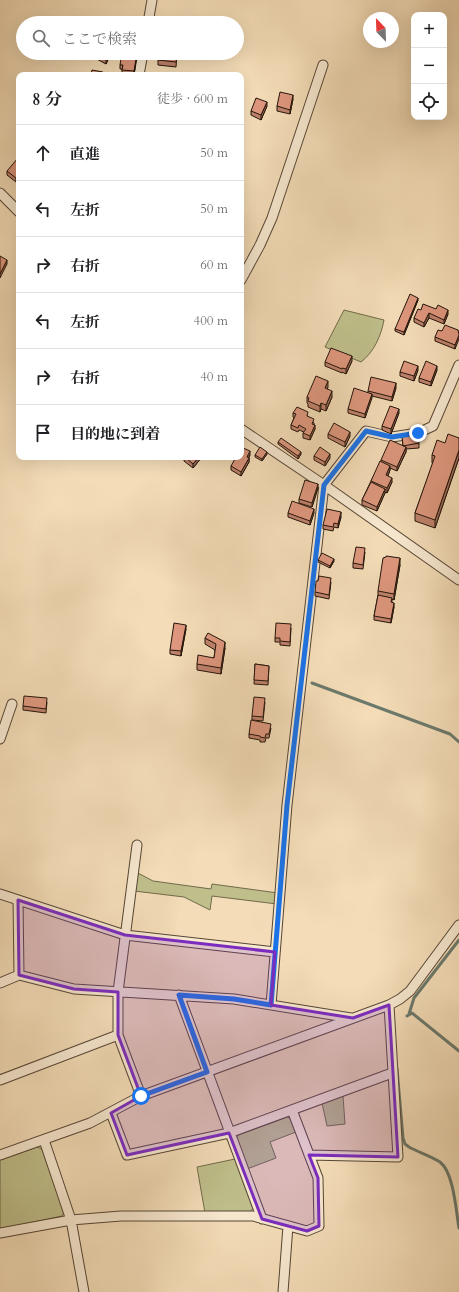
<!DOCTYPE html>
<html lang="ja">
<meta charset="utf-8">
<style>
:root{--surface:#fff;--page:#f2f2f2;--text:#202124;--muted:#757577;--line:#e0e0e0}
body{margin:0;font-family:Cardo,"Noto Serif JP",serif;background:var(--page);color:var(--text)}
.controls{position:absolute;right:12px;top:12px;display:grid;overflow:hidden;border-radius:8px;box-shadow:0 4px 16px #0002}
.controls button{width:36px;height:36px;display:grid;place-items:center;padding:0;border:0;border-bottom:1px solid var(--line);background:var(--surface);color:var(--text);font:20px sans-serif}
.compass{position:absolute;left:363px;top:12px;width:36px;height:36px;border-radius:50%;background:var(--surface);box-shadow:0 4px 16px #0002;rotate:337deg}
.stop{position:absolute;width:12px;height:12px;margin:-9px;border:3px solid #1a73e8;border-radius:50%;background:#fff}
.stop.end{background:#1a73e8;border-color:#fff;box-shadow:0 1px 4px #0008}
.list{margin:0;padding:0;list-style:none}
h2{display:flex;justify-content:space-between;align-items:center;height:52px;margin:0;padding:0 16px;font-size:17px}
h2 small{font-size:13px;font-weight:400;color:var(--muted)}
.list li{display:grid;grid-template-columns:26px 1fr auto;gap:12px;align-items:center;box-sizing:border-box;height:56px;padding:0 16px;border-top:1px solid var(--line)}
.list b{display:block;font-size:15px;white-space:nowrap}
.list em{font-size:13px;font-style:normal;color:var(--muted)}
.icon{flex:none;width:22px;height:22px;fill:none;stroke:currentColor;stroke-width:2;stroke-linecap:round;stroke-linejoin:round}
.map{position:relative;flex:none;width:459px;height:1292px;overflow:hidden}
.search{position:absolute;background:var(--surface);box-shadow:0 4px 16px #0002;left:16px;top:16px;width:228px;height:44px;display:flex;align-items:center;gap:10px;box-sizing:border-box;padding:0 14px;border-radius:22px;color:var(--muted);font-size:15px}
.panel{position:absolute;background:var(--surface);box-shadow:0 4px 16px #0002;left:16px;top:72px;width:228px;height:388px;border-radius:8px}
.map>svg:first-child{display:block}
</style>
<div class="map">
<svg width="459" height="1292" viewBox="0 0 459 1292">
<rect width="100%" height="100%" fill="#f3dcb7"/>
<filter id="stains"><feTurbulence type="fractalNoise" baseFrequency=".005" numOctaves="4"/><feColorMatrix values="0 0 0 0 .2 0 0 0 0 .09 0 0 0 0 .02 0 0 0 .5 -.17"/></filter>
<radialGradient id="worn" r=".72"><stop offset=".6" stop-color="#630" stop-opacity="0"/><stop offset="1" stop-color="#630" stop-opacity=".3"/></radialGradient>
<!-- green -->
<path fill="#bfbf8b" stroke="#716a4a" d="M344,310L384,320C381,336 374,352 361,362L325,347Z
M136,872L153,881L211,889L212,884L278,893L277,904L212,896L210,910L184,897L134,891Z
M343,1096L345,1124L327,1126L322,1103Z
M287,1117L291,1119L296,1132L270,1142L276,1158L247,1169L236,1140L238,1135Z
M37,1147L42,1149L64,1212L62,1216L0,1229V1160Z
M235,1159L253,1208L249,1213H205L197,1167Z"/>
<g fill="none" stroke-linecap="round" stroke-linejoin="round">
<!-- stream -->
<path stroke="#6b796c" stroke-width="3" d="M312,683L450,734L459,742
M409,1014L414,998L459,940
M407,1016L412,1013L459,1051
M397,1069L403,1138L405,1144L409,1147C418,1152 431,1156 440,1162C454,1173 456,1211 459,1228"/>
<!-- minor casing -->
<g stroke="#574635" stroke-width="11">
<path id="minor" d="M148,23L152,0
M139,75L143,53
M0,193L19,212
M241,280L260,245L272,218L323,65
M241,429L324,485L459,580
M0,739L12,704
M137,845L118,992V1035L141,1096
M0,894L125,935L275,952
M18,900L19,975
M0,983L19,975L74,989L234,999L351,1018
M179,995L262,1219
M271,1005L287,805L324,485L366,431L392,437L418,433L433,426L459,365
M0,1080L118,1035
M111,1113L127,1155L229,1133L392,1073
M44,1140L71,1220L84,1292
M0,1155L90,1123L141,1096L389,1005L400,999L410,991L459,925
M309,1155L398,1157L389,1005
M0,1233L71,1220L121,1216H253L307,1231L319,1226L318,1178L292,1110
M283,1292L288,1226"/>
</g>
<!-- minor -->
<use href="#minor" stroke="#f7e8d0" stroke-width="9"/>
</g>
<!-- wall -->
<path fill="#bf826c" stroke="#23140a" d="M93,53H111L106,64L93,57Z
M137,53L134,75L122,74V69H120V65Z
M177,53L176,67L158,65V60Z
M293,99L290,114L277,111V106Z
M267,106L261,120L251,115V111Z
M19,159V179L16,182L7,175V171Z
M418,300L404,335L395,331V329Z
M421,310L448,314L444,324L429,318L424,327L414,322V318Z
M458,330L455,349L435,341V337Z
M352,361L346,374L342,372V373L325,366V362Z
M418,370L414,381L400,376V372Z
M437,370L431,386L419,382V378Z
M328,387L327,389L332,397L326,411L321,409L320,412L308,407V404L307,403V397Z
M396,388L392,401L372,396L365,418L348,413V409L368,392V391Z
M293,413L308,416L314,423L315,429L310,440L303,438V433L304,432L299,430L298,432L291,429V425L294,418L293,417Z
M399,413L391,434L382,430V426Z
M328,434L350,436L345,447L328,438Z
M402,436L419,443V448L406,449V452L397,471L390,468V470L388,476L392,482L387,493L385,492V493L377,511L362,505V500L371,481L381,462V460L403,446Z
M459,438V458L435,528L415,521V513L433,463H432V455L445,443Z
M278,442L301,454L298,459L278,444Z
M267,454L262,461L255,457V455Z
M250,455L249,458V462L241,476L231,470V466Z
M314,456L330,458L325,466L314,460Z
M184,457H202L193,468L184,461Z
M318,488L312,507L299,503V499Z
M288,513H314L310,525L288,517Z
M341,517L338,528L334,527L333,531L323,529V525Z
M365,552L363,569L353,568V563Z
M318,560L334,561L330,568L318,562Z
M400,565L394,600L392,599V602L394,607L391,623L374,620V616L378,595V591Z
M331,582L329,599L315,596V592Z
M291,628L290,646L280,645V642H275V638Z
M186,629L181,656L170,654V650Z
M205,638L225,648L221,674L197,670V664L214,658L215,650L205,644Z
M255,664L269,666L268,685L254,684Z
M47,702L46,713L23,710V706Z
M265,702L263,721L252,720V716Z
M271,728L269,738H266L265,742H260V740L249,738V734Z"/>
<!-- shaded-wall -->
<path fill="#9b6a58" stroke="#23140a" d="M109,53H111L106,64V60Z
M137,53L134,75V71Z
M293,95V99L290,114V110Z
M267,102V106L261,120V115Z
M19,175V179L16,182V178Z
M7,260V264L0,278V274Z
M418,298V300L404,335V332Z
M448,310V314L444,324V320Z
M429,313V318L424,327V323Z
M459,335V339L455,349V345Z
M352,356V361L346,374V369Z
M418,366V370L414,381V376Z
M437,366V370L431,386V382Z
M328,381V387L325,394V388Z
M396,383V388L392,401V397Z
M332,391V397L326,411V405Z
M372,394V398L365,418V414Z
M321,403V409L320,412V406Z
M399,409V413L391,434V429Z
M315,425V429L310,440V436Z
M350,432V436L345,447V442Z
M406,447V452L397,471V467Z
M459,450V458L435,528V520Z
M250,451V455L247,461V457Z
M267,452V454L262,461V459Z
M301,452V454L298,459V456Z
M330,454V458L325,466V462Z
M199,457H202L193,468V464Z
M249,458V462L241,476V472Z
M390,466V470L386,480V475Z
M392,478V482L387,493V488Z
M318,484V488L312,507V503Z
M385,489V493L377,511V507Z
M314,509V513L310,525V521Z
M341,512V517L338,528V524Z
M400,558V565L394,600V594Z
M334,559V561L330,568V566Z
M394,603V607L391,623V619Z
M186,625V629L181,656V651Z
M225,642V648L221,674V668Z"/>
<!-- building -->
<path fill="#de977e" stroke="#23140a" d="M93,53H109L106,60Z
M122,53H137L134,71L122,70L123,65H120Z
M159,53H177L176,62L158,60Z
M92,70L103,72L102,75H91Z
M280,92L293,95L290,110L277,106Z
M256,98L267,102L261,115L251,111Z
M18,158L19,159V175L16,178L7,171Z
M0,256L7,260L0,274Z
M410,294L418,298L404,332L395,329Z
M423,304L436,309L438,305L448,310L444,320L429,313L424,323L414,318L418,309L421,310Z
M445,325L458,330L459,335L455,345L435,337L438,330L442,331Z
M331,348L352,356L346,369L342,368V369L325,362Z
M404,361L418,366L414,376L400,372Z
M426,361L437,366L431,382L419,378Z
M316,376L328,381L325,388L332,391L326,405L321,403L320,406L308,401L309,398L307,397Z
M371,377L396,383L392,397L368,391Z
M354,388L372,394L365,414L348,409Z
M390,406L399,409L391,429L382,426Z
M297,407L308,412L307,416L314,419L312,424L315,425L310,436L303,433L306,429L299,425L298,428L291,425L296,414L293,413Z
M334,423L350,432L345,442L328,434Z
M418,434L419,443L403,446L402,436Z
M448,434L459,438V450L435,520L415,513L435,456L432,455L437,440L445,443Z
M281,438L301,452L298,456L278,442Z
M390,440L406,447L397,467L381,460Z
M241,447L250,451L247,457L249,458L241,472L231,466L236,457H241Z
M260,447L267,452L262,459L255,455Z
M320,447L330,454L325,462L314,456Z
M185,457H199L193,464Z
M380,461L390,466L386,475L392,478L387,488L371,481Z
M305,480L318,484L312,503L299,499Z
M371,482L385,489L377,507L362,500Z
M292,501L314,509L310,521L288,513Z
M327,509L341,512L338,524L334,523L333,527L323,525Z
M356,547L365,548L363,565L353,563Z
M322,553L334,559L330,566L318,560Z
M386,556L400,558L394,594L378,591L383,558L386,557Z
M319,576L331,578L329,595L315,592L316,581H318Z
M378,595L392,598L391,602L394,603L391,619L374,616Z
M174,623L186,625L181,651L170,650Z
M276,623L291,624L290,642L280,641V638H275Z
M208,633L225,642L221,668L197,664L198,655L214,658L216,644L205,638Z
M255,664L269,666L268,681L254,680Z
M24,696L47,698L46,709L23,706Z
M254,697L265,698L263,717L252,716Z
M251,720L271,724L269,734H266L265,738L260,737V736L249,734Z"/>
<g fill="none" stroke-linecap="round" stroke-linejoin="round">
<!-- route -->
<path stroke="#1a73e8" stroke-width="5" d="M141,1096L207,1072L179,995L234,999L271,1005L287,805L324,485L366,431L392,437L418,433"/>
</g>
<!-- marked area -->
<path fill="#7b2cbf" fill-opacity="0.2" stroke="#7b2cbf" stroke-width="3" stroke-linejoin="round" d="M18,900L125,935L275,952L271,1005L353,1018L389,1005L398,1157L309,1155L318,1178L319,1226L307,1231L262,1219L229,1133L127,1155L111,1113L141,1096L118,1035V992L74,989L19,975Z"/>
<rect width="100%" height="100%" filter="url(#stains)"/>
<rect width="100%" height="100%" fill="url(#worn)"/>
</svg>
<div class="controls">
<button>+</button>
<button>−</button>
<button><svg class="icon" aria-label="locate" viewBox="0 0 24 24"><circle cx="12" cy="12" r="6"/><path d="M12 2v4M12 18v4M2 12h4M18 12h4"/></svg></button>
</div>
<svg class="compass" viewBox="-18 -18 36 36"><path d="M0-13l5 13h-10z" fill="#e53935"/><path d="M0 13l5-13h-10z" fill="#757577"/></svg>
<div class="stop" style="left:141px;top:1096px"></div>
<div class="stop end" style="left:418px;top:433px"></div>
<div class="search"><svg class="icon" aria-label="search" viewBox="0 0 24 24"><circle cx="10" cy="10" r="6"/><path d="M15 15l6 6"/></svg>ここで検索</div>
<section class="panel">
<h2>8 分<small>徒歩 · 600 m</small></h2>
<ul class="list">
<li><svg class="icon" aria-label="ahead" viewBox="0 0 24 24"><path d="M12 20V5M6 11l6-6 6 6"/></svg><div><b>直進</b></div><em>50 m</em></li>
<li><svg class="icon" aria-label="left" viewBox="0 0 24 24"><path d="M17 20v-9H6M10 6l-5 5 5 5"/></svg><div><b>左折</b></div><em>50 m</em></li>
<li><svg class="icon" aria-label="right" viewBox="0 0 24 24"><path d="M7 20v-9h11M14 6l5 5-5 5"/></svg><div><b>右折</b></div><em>60 m</em></li>
<li><svg class="icon" aria-label="left" viewBox="0 0 24 24"><path d="M17 20v-9H6M10 6l-5 5 5 5"/></svg><div><b>左折</b></div><em>400 m</em></li>
<li><svg class="icon" aria-label="right" viewBox="0 0 24 24"><path d="M7 20v-9h11M14 6l5 5-5 5"/></svg><div><b>右折</b></div><em>40 m</em></li>
<li><svg class="icon" aria-label="arrive" viewBox="0 0 24 24"><path d="M6 21V4h12l-3 4 3 4H6"/></svg><div><b>目的地に到着</b></div></li>
</ul>
</section>
</div>
